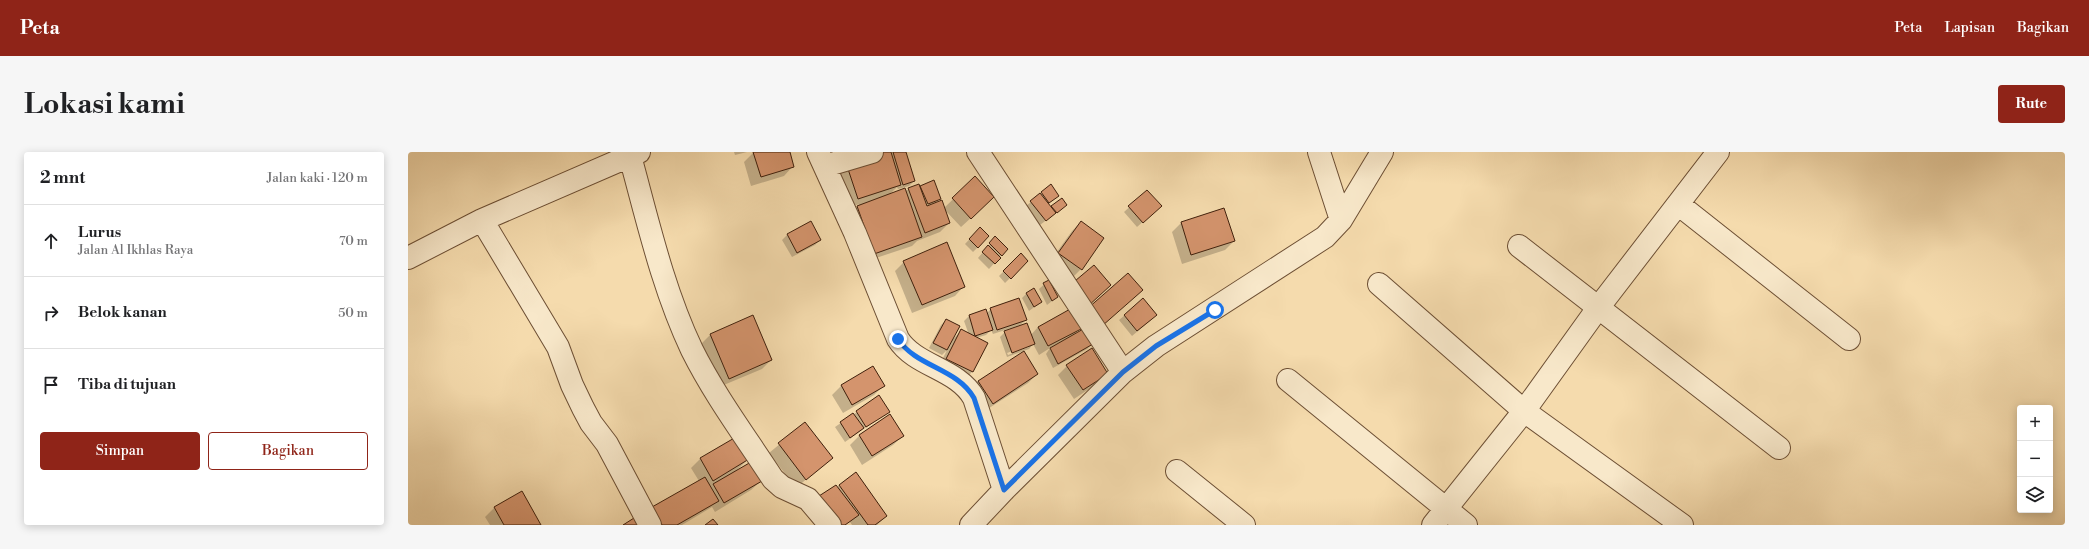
<!DOCTYPE html>
<html lang="id">
<meta charset="utf-8">
<style>
:root{--surface:#fff;--page:#f6f6f6;--text:#202124;--muted:#757577;--line:#e0e0e0;--accent:#8f2418}
body{margin:0;font-family:"Libre Bodoni",serif;background:var(--page);color:var(--text)}
.controls{position:absolute;right:12px;bottom:12px;display:grid;overflow:hidden;border-radius:4px;box-shadow:0 2px 10px #0003}
.controls button{width:36px;height:36px;display:grid;place-items:center;padding:0;border:0;border-bottom:1px solid var(--line);background:var(--surface);color:var(--text);font:20px sans-serif}
.stop{position:absolute;width:12px;height:12px;margin:-9px;border:3px solid #1a73e8;border-radius:50%;background:#fff}
.stop.end{background:#1a73e8;border-color:#fff;box-shadow:0 1px 4px #0008}
.list{margin:0;padding:0;list-style:none}
h2{display:flex;justify-content:space-between;align-items:center;height:52px;margin:0;padding:0 16px;font-size:17px}
h2 small{font-size:13px;font-weight:400;color:var(--muted)}
.list li{display:grid;grid-template-columns:26px 1fr auto;gap:12px;align-items:center;box-sizing:border-box;height:72px;padding:0 16px;border-top:1px solid var(--line)}
.list b{display:block;font-size:15px;white-space:nowrap}
.list p{margin:0;font-size:13px;white-space:nowrap;color:var(--muted)}
.list em{font-size:13px;font-style:normal;color:var(--muted)}
.actions{display:flex;gap:8px;padding:12px 16px}
.actions a{flex:1;padding:9px 0;border:1px solid var(--accent);border-radius:4px;text-align:center;font-size:14px;color:var(--accent)}
.actions .main{background:var(--accent);color:#fff}
.icon{flex:none;width:22px;height:22px;fill:none;stroke:currentColor;stroke-width:2;stroke-linecap:round;stroke-linejoin:round}
.map{position:relative;flex:none;width:1657px;height:373px;overflow:hidden;border-radius:4px}
header{display:flex;align-items:center;gap:24px;box-sizing:border-box;height:56px;padding:0 20px;background:var(--accent);color:#fff}
header strong{font-size:19px}
nav{display:flex;gap:22px;margin-inline-start:auto;font-size:14px}
.intro{display:flex;align-items:center;justify-content:space-between;box-sizing:border-box;height:96px;padding:0 24px}
h1{margin:0;font-size:28px}
.button{padding:10px 18px;border-radius:4px;background:var(--accent);color:#fff;font-size:14px;font-weight:700}
main{display:flex;gap:24px;padding:0 24px}
aside{flex:1;background:var(--surface);border-radius:4px;box-shadow:0 2px 10px #0003}
.map>svg:first-child{display:block}
</style>
<header>
<strong>Peta</strong>
<nav><a>Peta</a><a>Lapisan</a><a>Bagikan</a></nav>
</header>
<div class="intro"><h1>Lokasi kami</h1><a class="button">Rute</a></div>
<main>
<aside>
<h2>2 mnt<small>Jalan kaki · 120 m</small></h2>
<ul class="list">
<li><svg class="icon" aria-label="ahead" viewBox="0 0 24 24"><path d="M12 20V5M6 11l6-6 6 6"/></svg><div><b>Lurus</b><p>Jalan Al Ikhlas Raya</p></div><em>70 m</em></li>
<li><svg class="icon" aria-label="right" viewBox="0 0 24 24"><path d="M7 20v-9h11M14 6l5 5-5 5"/></svg><div><b>Belok kanan</b></div><em>50 m</em></li>
<li><svg class="icon" aria-label="arrive" viewBox="0 0 24 24"><path d="M6 21V4h12l-3 4 3 4H6"/></svg><div><b>Tiba di tujuan</b></div></li>
</ul>
<div class="actions"><a class="main">Simpan</a><a>Bagikan</a></div>
</aside>
<div class="map">
<svg width="1657" height="373" viewBox="0 0 1657 373">
<rect width="100%" height="100%" fill="#f5dbad"/>
<filter id="stains"><feTurbulence type="fractalNoise" baseFrequency=".005" numOctaves="4"/><feColorMatrix values="0 0 0 0 .2 0 0 0 0 .09 0 0 0 0 .02 0 0 0 .5 -.17"/></filter>
<radialGradient id="worn" r=".72"><stop offset=".6" stop-color="#630" stop-opacity="0"/><stop offset="1" stop-color="#630" stop-opacity=".3"/></radialGradient>
<!-- shadow -->
<path fill="#0003" fill-rule="evenodd" d="M326,0H339L327,3Z
M381,0L385,14L376,24L343,34L336,10L345,1Z
M477,0H497L506,29L501,34L490,37L489,35L482,42L513,35L532,46L526,53L536,56L567,26L576,54L553,75L536,57L541,71L532,80L509,89L504,94L456,110L440,64L451,52L441,56L430,21Z
M739,39L747,59L729,75L716,60Z
M634,41L650,44L640,52L643,56L654,47L653,57L632,73L618,54Z
M815,57L826,89L817,98L774,112L764,80L773,71Z
M402,70L412,88L407,93L384,105L374,88L379,83Z
M673,70V117L664,126L641,111L664,79Z
M572,76L570,95L565,100L557,92Z
M587,86L599,97L581,117L570,106Z
M612,103L619,109L597,131L591,124Z
M496,110L556,134L547,144L504,161L487,119Z
M640,129L649,145L639,153L631,137Z
M619,141L633,150L621,159L614,146Z
M735,148L743,168L724,184L711,168Z
M583,157L618,168L612,173L585,182L583,178L578,183L568,186L578,192L564,220L555,229L530,216L539,198L534,203L521,196L533,173L538,168L545,187L553,179L561,183L556,169L561,164L577,159L578,162Z
M669,163L673,175L666,183L684,192L679,197L645,216L638,202L642,196L631,203L625,192L621,197L599,205L592,185L597,180L622,184L630,175ZM621,193V195L600,203L599,201Z
M345,164L363,208L354,217L311,235L293,192L302,183Z
M659,214L699,222L690,231L666,247L650,223Z
M629,222L620,231L575,260L561,239L570,229Z
M433,234H475L466,243L435,261L424,243Z
M471,245L480,260L437,290L427,275Z
M482,264L495,284L485,293L454,313L442,293L451,284Z
M396,272L423,306L388,336L361,301Z
M327,286L340,307L328,319L353,329L343,338L307,360L304,355L274,373H239L291,329L283,316L292,307Z
M431,333L478,364L469,373H444L442,370L437,373H424L429,336Z
M87,355L131,373H82L77,365Z"/>
<!-- building -->
<path fill="#d4946d" stroke="#40200c" d="M345,0H382L386,15L353,25Z
M474,0H483L493,33L450,47L438,11Z
M485,0H498L507,29L495,33Z
M567,24L586,45L563,67L544,46Z
M526,28L533,47L520,52L512,34Z
M511,32L519,54L534,48L542,71L517,81L500,36Z
M643,32L651,44L641,51L633,40Z
M497,36L514,85L466,102L449,54Z
M739,38L754,54L735,71L720,54Z
M632,41L648,61L638,69L622,49Z
M654,46L659,53L649,61L643,54Z
M816,56L827,89L783,103L773,70Z
M403,69L413,88L389,101L379,82Z
M673,69L696,86L674,118L650,101Z
M572,75L581,84L570,96L561,87Z
M587,84L600,97L594,104L581,91Z
M539,90L557,135L514,153L495,109Z
M580,93L593,106L587,112L574,100Z
M613,101L620,109L603,127L595,119Z
M686,113L703,133L679,155L661,134Z
M720,121L735,138L694,174L679,157Z
M641,128L650,145L644,149L635,131Z
M626,136L634,150L626,155L618,141Z
M611,146L619,168L589,178L582,156Z
M735,146L749,163L729,179L716,163Z
M664,156L675,176L640,194L630,175Z
M578,157L585,178L567,184L561,163Z
M345,163L364,208L321,227L302,182Z
M538,167L552,174L539,198L525,191Z
M619,171L627,192L604,201L596,179Z
M677,176L685,192L650,212L642,196Z
M553,177L580,191L565,220L538,207Z
M684,196L700,222L675,238L658,213Z
M616,199L630,222L585,252L570,229Z
M465,214L477,234L444,253L433,233Z
M471,243L482,260L458,275L448,259Z
M445,261L456,276L442,286L432,270Z
M482,262L496,284L464,304L451,283Z
M397,270L425,306L398,328L370,291Z
M328,285L341,307L305,329L292,306Z
M343,310L354,329L316,351L305,332Z
M448,320L479,364L467,373H460L431,333Z
M297,325L311,349L269,373H254L244,355Z
M428,333L451,363L437,373H433L411,344Z
M114,339L133,373H96L86,355Z
M226,366L230,373H215Z
M305,367L310,373H297Z"/>
<g fill="none" stroke-linecap="round" stroke-linejoin="round">
<!-- minor casing -->
<g stroke="#6d4f34" stroke-width="24">
<path id="minor" d="M410,0L447,81L490,187C508,215 549,216 566,246L596,338
M570,0L715,220
M911,0L933,68
M222,4C240,70 255,137 284,198C307,244 337,284 365,327L374,335L400,347L422,373
M417,14L464,0
M1270,52L1441,187
M74,68L150,195L164,233L175,256L183,271L199,292L242,373
M1111,94L1371,296
M0,106L74,68L231,0
M971,132L1116,259L1274,373
M880,228L1058,373
M769,319L836,373
M563,373L596,338L715,220L748,194L917,85L933,68L974,0
M1025,373L1116,259L1190,156L1310,0"/>
</g>
<!-- minor -->
<use href="#minor" stroke="#f8e8ca" stroke-width="22"/>
</g>
<g fill="none" stroke-linecap="round" stroke-linejoin="round">
<!-- route -->
<path stroke="#1a73e8" stroke-width="5" d="M490,187C508,215 549,216 566,246L596,338L715,220L748,194L807,158"/>
</g>
<rect width="100%" height="100%" filter="url(#stains)"/>
<rect width="100%" height="100%" fill="url(#worn)"/>
</svg>
<div class="controls">
<button>+</button>
<button>−</button>
<button><svg class="icon" aria-label="layers" viewBox="0 0 24 24"><path d="M12 4l9 5-9 5-9-5zM3 14l9 5 9-5"/></svg></button>
</div>
<div class="stop" style="left:807px;top:158px"></div>
<div class="stop end" style="left:490px;top:187px"></div>
</div>
</main>
